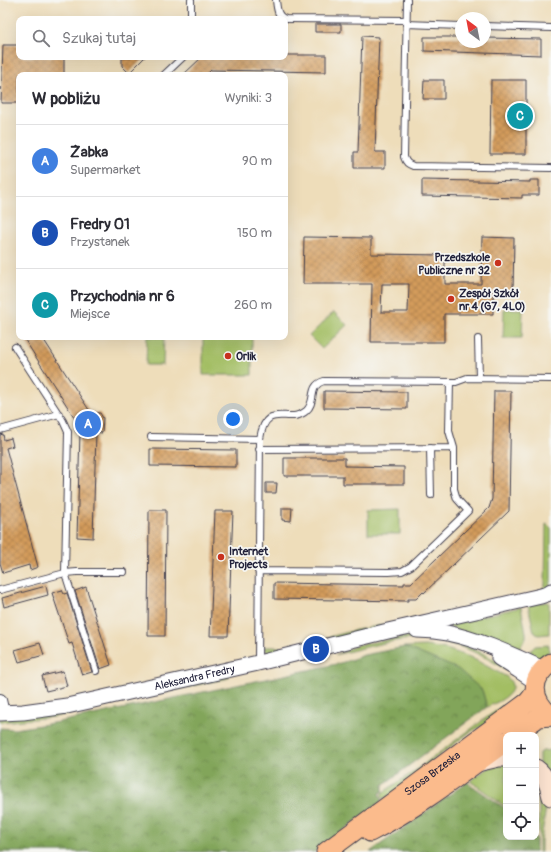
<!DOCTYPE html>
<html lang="pl">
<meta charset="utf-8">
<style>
:root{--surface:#fff;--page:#f2f2f3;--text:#2b2b33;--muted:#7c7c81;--line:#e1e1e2;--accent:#111827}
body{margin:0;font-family:Pangolin,sans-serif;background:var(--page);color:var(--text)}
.controls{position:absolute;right:12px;bottom:12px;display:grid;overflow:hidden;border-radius:8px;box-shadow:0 4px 16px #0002}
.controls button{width:36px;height:36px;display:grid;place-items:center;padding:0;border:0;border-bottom:1px solid var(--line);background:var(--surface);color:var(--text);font:20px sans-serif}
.compass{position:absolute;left:455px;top:12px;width:36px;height:36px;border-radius:50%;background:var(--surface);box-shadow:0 4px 16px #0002;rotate:328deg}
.you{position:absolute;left:233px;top:419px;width:14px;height:14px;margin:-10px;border:3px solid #fff;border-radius:50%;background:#1a73e8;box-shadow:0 0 0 6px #1a73e833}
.badge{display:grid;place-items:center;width:26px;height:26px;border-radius:50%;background:var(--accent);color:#fff;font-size:13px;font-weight:700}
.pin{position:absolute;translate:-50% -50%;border:2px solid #fff;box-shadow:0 1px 4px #0006}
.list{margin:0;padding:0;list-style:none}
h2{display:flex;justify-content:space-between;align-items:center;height:52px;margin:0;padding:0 16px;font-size:17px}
h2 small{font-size:13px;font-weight:400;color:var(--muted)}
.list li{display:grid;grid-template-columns:26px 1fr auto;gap:12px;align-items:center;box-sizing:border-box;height:72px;padding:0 16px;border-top:1px solid var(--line)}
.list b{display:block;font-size:15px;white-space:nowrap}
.list p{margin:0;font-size:13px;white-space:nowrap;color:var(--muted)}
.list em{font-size:13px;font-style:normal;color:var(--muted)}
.icon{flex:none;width:22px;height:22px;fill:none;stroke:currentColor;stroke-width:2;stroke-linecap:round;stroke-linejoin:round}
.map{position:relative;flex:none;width:551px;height:852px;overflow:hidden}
.search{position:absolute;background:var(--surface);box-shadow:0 4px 16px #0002;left:16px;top:16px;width:272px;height:44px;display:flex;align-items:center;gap:10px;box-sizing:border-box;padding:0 14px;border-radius:8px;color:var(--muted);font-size:15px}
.panel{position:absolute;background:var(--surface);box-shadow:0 4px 16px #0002;left:16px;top:72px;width:272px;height:268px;border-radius:8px}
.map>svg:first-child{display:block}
</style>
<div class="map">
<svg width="551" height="852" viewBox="0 0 551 852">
<defs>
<pattern id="forest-crowns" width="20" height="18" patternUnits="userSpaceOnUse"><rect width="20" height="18" fill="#82a55a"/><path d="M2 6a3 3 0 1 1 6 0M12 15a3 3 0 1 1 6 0" fill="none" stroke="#6a864c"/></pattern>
<pattern id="building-cross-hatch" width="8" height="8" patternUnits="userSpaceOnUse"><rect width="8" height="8" fill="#d39b5c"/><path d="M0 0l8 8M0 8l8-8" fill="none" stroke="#ab7e4d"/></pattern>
</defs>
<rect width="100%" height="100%" fill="#f6f6f2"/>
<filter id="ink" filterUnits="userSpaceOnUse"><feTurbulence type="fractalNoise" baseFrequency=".025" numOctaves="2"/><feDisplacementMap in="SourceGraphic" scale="8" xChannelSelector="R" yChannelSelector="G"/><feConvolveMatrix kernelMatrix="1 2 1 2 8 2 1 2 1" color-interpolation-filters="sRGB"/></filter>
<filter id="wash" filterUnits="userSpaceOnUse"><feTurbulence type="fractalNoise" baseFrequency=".012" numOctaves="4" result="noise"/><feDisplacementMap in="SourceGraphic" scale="16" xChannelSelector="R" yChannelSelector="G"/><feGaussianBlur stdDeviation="0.9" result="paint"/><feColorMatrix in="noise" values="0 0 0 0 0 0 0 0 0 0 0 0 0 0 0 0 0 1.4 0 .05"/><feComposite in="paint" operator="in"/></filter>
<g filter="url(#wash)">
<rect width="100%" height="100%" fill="#eeddba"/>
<!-- green -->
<path fill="#a3be64" stroke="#627050" d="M504,309H523L522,338H503Z
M334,312L347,325L322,349L309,336Z
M147,337H164L163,365H146Z
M203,337H252V375H203Z
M400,509V534H368V510Z
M546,524L549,526L551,528V582L550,586L539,591L544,587L545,585Z
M545,602H548L549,604V634L538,635L534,632L528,605Z
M521,607L526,633V637L517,653L444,625Z
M430,616L271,654L265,650L263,647H278L286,648L356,630Z
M404,637C428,636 451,640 473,649C486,654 497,662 509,668L507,670C498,665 489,659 480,655C457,643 427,637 402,640C379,643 357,650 335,655L358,645Z
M549,645V651L545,656L537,659L527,658L532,649L535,646Z
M425,646L446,649L470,657L507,677C523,692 498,702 487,707L482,690L405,647H406Z
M229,675V678L54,717L0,722V719Z
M502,706L507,707L492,721L470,732L433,760L410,782L384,799L381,796L382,793L409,775Z
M551,750V777L539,764V753L543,751Z
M506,763V807L470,781L488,768Z
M539,779L546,797V807L541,841V852H539Z"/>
<!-- forest -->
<path fill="url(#forest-crowns)" stroke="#52644a" d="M405,647L458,669L482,690L487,707L383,785V791L379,793L380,797L382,799L380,803L314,852H0V728L15,729L59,722L323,667L344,662L364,655Z
M467,782L506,809V837H536V852H370Z"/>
<g id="blocks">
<!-- building -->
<path fill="url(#building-cross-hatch)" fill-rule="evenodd" d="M315,24H341V32H315Z
M362,36L379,37L375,152H385V168H354V152H358Z
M424,37H461V42H485V38L541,39V55L424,51Z
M3,45H19V57H64V75H19V103H1Z
M285,55H326V72L211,70L206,75H183L202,57H285Z
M131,57H145L129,73L122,66V58H131Z
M424,80H444V99H423Z
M491,80H526V154H490Z
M422,180L530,182V180H539V195H522V198L422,196Z
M304,237L371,238V254L445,255V284H481L482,237L514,238L513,291H493V314H444V342H371L372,284H303ZM382,284H409L408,312H381Z
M23,337H42L91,413H100L103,418L102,433L96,432L93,538L77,537L80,432H76V420Z
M324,391L407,392V409L324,408Z
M494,391H511L509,511L424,593L423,592L416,599H408V601L274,599V583L404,585V583H411L489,508L492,499Z
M3,434L4,440L11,438L13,446L6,448L38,567L30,570L29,565L3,573L0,563V435Z
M150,449L236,450V467L150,466Z
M284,458H345V466L404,467V484H343V476H284Z
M266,483H277L276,493H266Z
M282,508H292L291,521L282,520Z
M149,510H166L165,636H148Z
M215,511H233L228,636H210Z
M46,586L48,595L4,607L2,598Z
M86,587L111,665L100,669L75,591Z
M62,590L64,594L67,593L92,672L82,675L72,643L69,644L52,593Z
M40,643L44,655L19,662L15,650Z
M63,671L67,686L46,691L42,676Z"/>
</g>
</g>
<g filter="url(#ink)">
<use href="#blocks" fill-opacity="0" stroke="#413e4e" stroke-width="1"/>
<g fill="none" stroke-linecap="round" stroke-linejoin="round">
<!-- service casing -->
<g stroke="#413e4e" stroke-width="8">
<path id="service" d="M191,0V19
M276,0C277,8 277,17 286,19L406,20
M407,0L404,157C406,163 408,164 413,166L551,168
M406,24L461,26
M485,26L551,28
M164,75L183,57
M478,339L479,378
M15,347L63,421L68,432L65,573L96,671
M0,430L59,414
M151,437L260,439
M430,448L431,495
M259,449L454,448
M258,571L389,572L402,571L411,566L468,511L457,499L454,489V448L449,431L450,382
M0,590L65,573L77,572H124
M258,662L260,439C266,399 289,426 306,411C317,402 307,386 324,381L456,382L467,378L551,379"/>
</g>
<!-- minor casing -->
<g stroke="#413e4e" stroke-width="14">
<path id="minor" d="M0,700L3,713"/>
</g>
<!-- tertiary casing -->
<g stroke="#413e4e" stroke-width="17">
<g id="tertiary">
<path d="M417,630C427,630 437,631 447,633C481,640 512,655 543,669"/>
<path d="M499,658L518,670L536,682"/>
<path id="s1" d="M0,713L23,712L67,706L258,663L388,631L541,596L547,594L551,591"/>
</g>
</g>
<!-- secondary casing -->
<g stroke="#413e4e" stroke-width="19">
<path id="secondary" d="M477,763L499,758H506
M536,768C546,775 549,786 551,797"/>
</g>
<!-- primary casing -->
<g stroke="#413e4e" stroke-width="21">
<g id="primary">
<path d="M551,663C529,678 531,700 551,716"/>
<path d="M513,735L539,717L551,716"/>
<path d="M370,832C419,807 462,773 506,741"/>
<path id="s2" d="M326,852L520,708L528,702L535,693"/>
</g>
</g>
<!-- service -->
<use href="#service" stroke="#fff" stroke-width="6"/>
<!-- minor -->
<use href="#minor" stroke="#fff" stroke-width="12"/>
<!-- tertiary -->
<use href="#tertiary" stroke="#fff" stroke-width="15"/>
<!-- secondary -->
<use href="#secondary" stroke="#fde4d1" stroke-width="17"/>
<!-- primary -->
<use href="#primary" stroke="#fbbb8c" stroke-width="19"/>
</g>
</g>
<!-- markers -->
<g fill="#c8321e" stroke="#f6f6f2" stroke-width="1.5">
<circle cx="498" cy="263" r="4"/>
<circle cx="451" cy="299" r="4"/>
<circle cx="228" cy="356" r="4"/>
<circle cx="221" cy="557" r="4"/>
</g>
<g text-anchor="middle" stroke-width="3.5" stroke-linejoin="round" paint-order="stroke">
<!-- poi labels -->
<g font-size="11" font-weight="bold" fill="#22223b" stroke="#f6f6f2" text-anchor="start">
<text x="490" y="261" text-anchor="end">Przedszkole<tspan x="490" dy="13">Publiczne nr 32</tspan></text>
<text x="459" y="297">Zespół Szkół<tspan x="459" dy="13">nr 4 (G7, 4LO)</tspan></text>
<text x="236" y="360">Orlik</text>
<text x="229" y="555">Internet<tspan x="229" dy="13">Projects</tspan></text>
</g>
<!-- street labels -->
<g font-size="11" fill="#22223b" stroke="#f6f6f2">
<text dy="4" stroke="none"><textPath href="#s1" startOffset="198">Aleksandra Fredry</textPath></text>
<text dy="4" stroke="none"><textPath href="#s2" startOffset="132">Szosa Brzeska</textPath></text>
</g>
</g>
</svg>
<div class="controls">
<button>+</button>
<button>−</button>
<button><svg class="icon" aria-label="locate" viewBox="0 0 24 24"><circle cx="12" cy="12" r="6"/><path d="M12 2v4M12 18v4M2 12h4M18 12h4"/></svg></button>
</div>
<svg class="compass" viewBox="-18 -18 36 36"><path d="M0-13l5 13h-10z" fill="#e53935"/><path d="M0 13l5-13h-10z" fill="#7c7c81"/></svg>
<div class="you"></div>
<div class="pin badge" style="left:88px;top:424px;background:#3f7fe0">A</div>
<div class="pin badge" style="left:316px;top:649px;background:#1a4fb4">B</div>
<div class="pin badge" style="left:520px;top:116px;background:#0f9aa8">C</div>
<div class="search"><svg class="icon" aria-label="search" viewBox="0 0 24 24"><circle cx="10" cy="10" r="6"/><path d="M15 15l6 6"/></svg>Szukaj tutaj</div>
<section class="panel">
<h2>W pobliżu<small>Wyniki: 3</small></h2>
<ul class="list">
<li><span class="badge" style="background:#3f7fe0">A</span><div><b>Żabka</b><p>Supermarket</p></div><em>90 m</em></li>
<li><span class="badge" style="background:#1a4fb4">B</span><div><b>Fredry 01</b><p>Przystanek</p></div><em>150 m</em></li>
<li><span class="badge" style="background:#0f9aa8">C</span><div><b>Przychodnia nr 6</b><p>Miejsce</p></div><em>260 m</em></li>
</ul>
</section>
</div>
